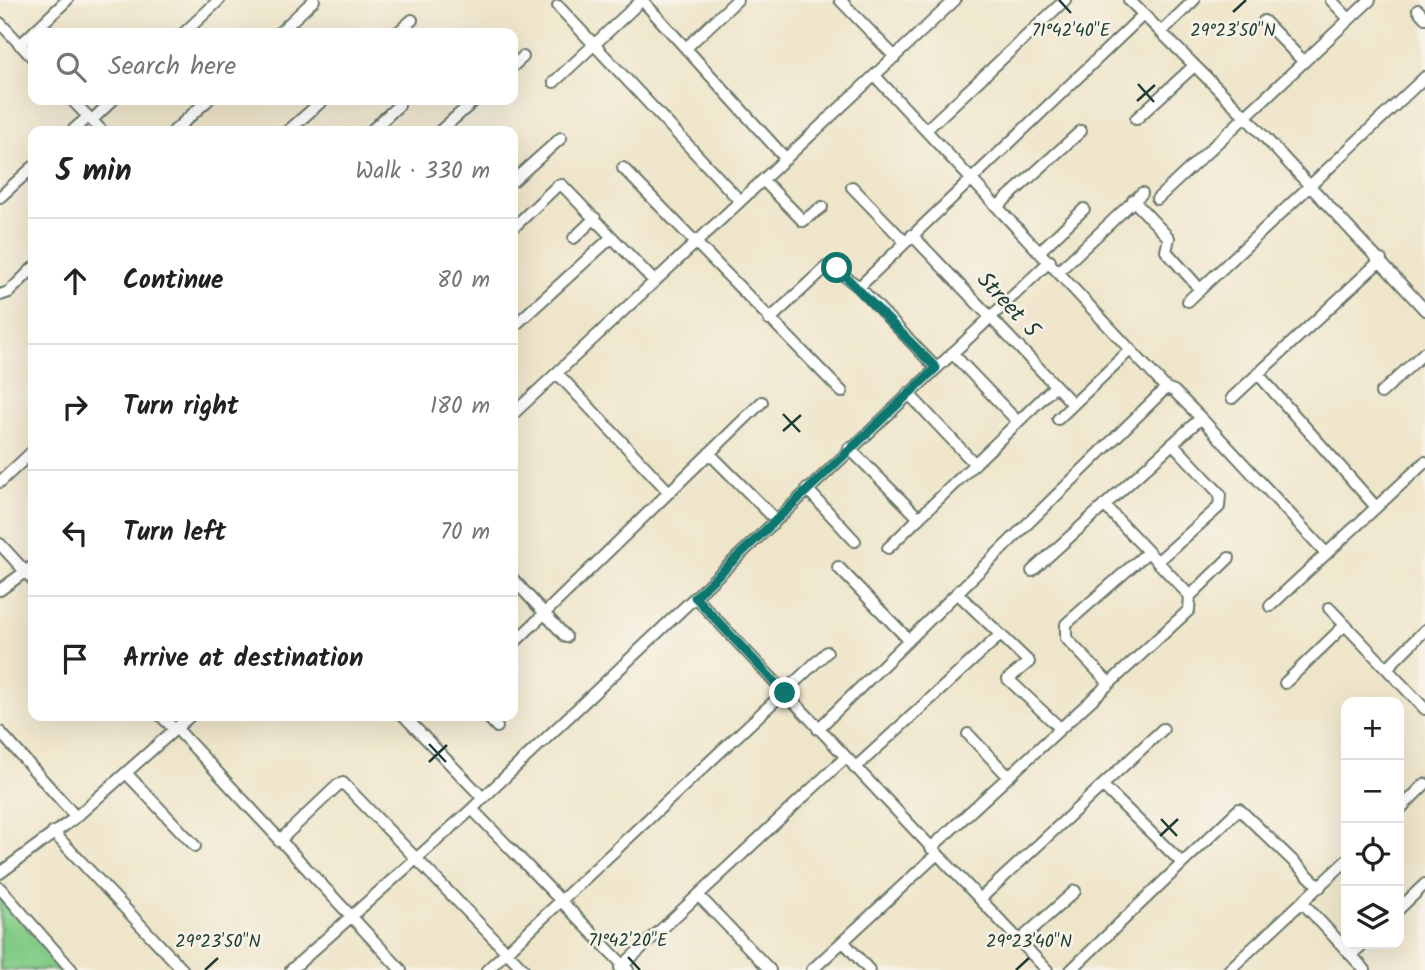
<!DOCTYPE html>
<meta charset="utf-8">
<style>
:root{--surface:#fff;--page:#f2f2f2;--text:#222;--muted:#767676;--line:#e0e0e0}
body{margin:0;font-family:Kalam,sans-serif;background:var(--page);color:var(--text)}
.controls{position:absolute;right:21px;bottom:21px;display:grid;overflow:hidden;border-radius:14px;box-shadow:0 7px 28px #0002}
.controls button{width:63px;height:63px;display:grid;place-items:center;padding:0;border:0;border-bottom:2px solid var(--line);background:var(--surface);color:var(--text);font:35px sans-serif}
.stop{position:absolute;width:21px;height:21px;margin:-16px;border:5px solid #0f766e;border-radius:50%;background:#fff}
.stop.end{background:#0f766e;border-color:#fff;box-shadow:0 2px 7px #0008}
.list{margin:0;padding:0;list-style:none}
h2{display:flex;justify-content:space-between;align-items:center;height:91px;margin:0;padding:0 28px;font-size:30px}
h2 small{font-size:23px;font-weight:400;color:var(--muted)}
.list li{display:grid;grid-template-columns:46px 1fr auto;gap:21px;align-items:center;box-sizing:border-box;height:126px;padding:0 28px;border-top:2px solid var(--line)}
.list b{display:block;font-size:26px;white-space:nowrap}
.list em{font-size:23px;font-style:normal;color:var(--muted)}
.icon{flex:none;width:38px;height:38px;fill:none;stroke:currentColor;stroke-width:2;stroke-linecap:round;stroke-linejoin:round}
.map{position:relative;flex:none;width:1425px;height:970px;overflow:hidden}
.search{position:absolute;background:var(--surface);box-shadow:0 7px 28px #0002;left:28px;top:28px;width:490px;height:77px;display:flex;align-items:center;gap:18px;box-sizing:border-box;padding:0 24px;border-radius:14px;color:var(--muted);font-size:26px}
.panel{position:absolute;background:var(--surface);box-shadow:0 7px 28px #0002;left:28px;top:126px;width:490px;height:595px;border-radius:14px}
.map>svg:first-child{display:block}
</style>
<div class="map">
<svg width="1425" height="970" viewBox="0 0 1425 970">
<rect width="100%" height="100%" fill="#f7f3e8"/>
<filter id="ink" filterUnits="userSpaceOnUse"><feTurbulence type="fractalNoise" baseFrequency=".0143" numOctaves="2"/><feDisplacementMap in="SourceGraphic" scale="14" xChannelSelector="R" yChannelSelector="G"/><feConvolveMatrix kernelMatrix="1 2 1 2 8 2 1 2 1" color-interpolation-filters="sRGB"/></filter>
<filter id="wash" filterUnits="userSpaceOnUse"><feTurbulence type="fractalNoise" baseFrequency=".00686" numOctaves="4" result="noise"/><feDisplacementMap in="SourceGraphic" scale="28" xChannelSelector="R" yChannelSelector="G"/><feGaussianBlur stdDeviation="1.57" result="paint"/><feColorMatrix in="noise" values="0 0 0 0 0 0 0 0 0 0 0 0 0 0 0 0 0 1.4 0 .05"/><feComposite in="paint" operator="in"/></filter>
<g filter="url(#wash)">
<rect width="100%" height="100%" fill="#efe5ca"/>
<!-- green -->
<path fill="#83cb87" stroke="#51845e" stroke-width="2" d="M0,896L64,970H0Z"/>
</g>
<g filter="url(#ink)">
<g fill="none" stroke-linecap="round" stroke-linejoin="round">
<!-- minor casing -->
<g stroke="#687868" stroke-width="14">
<path id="minor" d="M642,0L786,159
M840,0L895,57
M1129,0L1245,116L1425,310
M1331,0L1349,19
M558,6L740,201
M1418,10L1425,18
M1264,21L1304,62
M0,23L33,58
M1161,32L1194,0
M184,33L219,0
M279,33L314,0
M397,33L412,20
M20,45L67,0
M686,48L737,0
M513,66L523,57
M875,76L1166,388L1174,391L1201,418L1326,553
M554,82L642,0
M72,100L102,131
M1136,119L1194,66
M92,120L113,100
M926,130L1065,0
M72,131L88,117
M174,131L208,100
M288,131L323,100
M371,131L399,105
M440,131L475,100
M623,168L842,392
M763,180L803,221L822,207
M513,181L561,138
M852,187L905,242
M0,197L33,167
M1157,199L1370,0
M1133,200L1169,238L1166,251L1200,289
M998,206L1081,131
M513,228L557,186L562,185L654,281
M912,235L1073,404
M574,238L595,218
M1040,251L1084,209
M1059,271L1142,193
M859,287L1143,15
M0,295L9,292L33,268
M1188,301L1425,77
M769,320L826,267L831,266L859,287L936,368
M513,327L612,237
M952,353L1018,422
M557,373L668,491
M1258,374L1376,507
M908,393L975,464
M1381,393L1425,352
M1232,398L1381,260
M513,414L955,0
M1058,419L1130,350
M849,448L919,518
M709,453L775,519
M0,482L33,451
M807,489L855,541
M0,544L33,580
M888,548L1055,386
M1157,562L1219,507L1220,494L1173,444
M838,567L909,640
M1032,571L1201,418
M513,579L566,637
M0,590L33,566
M957,593L1029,662L1008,679L1060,728
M1190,596L1229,558
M695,597L1047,970
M1270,606L1425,462
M1329,608L1425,709
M513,644L762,402
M1387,668L1425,630
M1109,683L1066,638V624L1148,552
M1285,683L1345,625
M161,716L175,730
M404,716L483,798L472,809L628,970
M487,716L497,727
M177,729L401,970
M818,729L1166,388
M0,732L76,817
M968,734L1008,776
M855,768L999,636
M127,774L195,846
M1103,786L1181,862
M483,798L1050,261
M1399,810L1425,784
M53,832L183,970
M279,841L338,785L343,783L524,970
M931,848L1189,610L1190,596L1104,505
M0,873L76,817L190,716
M0,888L72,970
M698,895L770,970
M980,899L1163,729
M1303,903L1365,970
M1399,909L1425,884
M843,941L869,970
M1019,941L1075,891
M1351,955L1363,944
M620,968L845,758
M291,970L472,809
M487,970L827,652
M812,970L937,854
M1071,970L1239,809L1320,887
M1229,970L1346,861"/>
</g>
<!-- minor -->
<use href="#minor" stroke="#fff" stroke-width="10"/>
</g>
</g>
<g fill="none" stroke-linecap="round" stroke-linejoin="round" filter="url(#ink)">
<!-- route -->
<path stroke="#0f766e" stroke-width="9" d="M785,693L695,597L936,368L837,268"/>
</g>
<!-- ticks -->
<path fill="none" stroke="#1f3d34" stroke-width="2.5" d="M1059,0L1071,13M1233,12L1246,0M1138,84L1154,102M1137,101L1155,85M783,414L800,432M783,431L801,415M429,744L446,762M429,762L447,745M1161,819L1177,836M1160,836L1178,819M628,957L640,970M205,970L218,958M1016,970L1029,958"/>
<g text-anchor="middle" stroke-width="5" stroke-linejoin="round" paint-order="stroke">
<!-- street labels -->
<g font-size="23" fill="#1f3d34" stroke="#f7f3e8">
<text transform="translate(1009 304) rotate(47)" y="8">Street 5</text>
</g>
</g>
<g font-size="18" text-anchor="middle" fill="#1f3d34" stroke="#f7f3e8" stroke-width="5" stroke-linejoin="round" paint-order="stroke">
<text x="1233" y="36">29°23'50"N</text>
<text x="1071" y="36">71°42'40"E</text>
<text x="628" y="946">71°42'20"E</text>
<text x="218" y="947">29°23'50"N</text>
<text x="1029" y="947">29°23'40"N</text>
</g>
</svg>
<div class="controls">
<button>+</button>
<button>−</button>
<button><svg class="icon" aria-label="locate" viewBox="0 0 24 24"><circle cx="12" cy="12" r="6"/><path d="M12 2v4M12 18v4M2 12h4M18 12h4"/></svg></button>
<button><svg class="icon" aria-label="layers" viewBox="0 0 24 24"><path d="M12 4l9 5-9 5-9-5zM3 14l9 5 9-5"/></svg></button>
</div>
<div class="stop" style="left:837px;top:268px"></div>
<div class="stop end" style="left:785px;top:693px"></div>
<div class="search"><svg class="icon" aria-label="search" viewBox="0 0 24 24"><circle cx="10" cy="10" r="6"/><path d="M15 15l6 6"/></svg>Search here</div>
<section class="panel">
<h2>5 min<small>Walk · 330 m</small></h2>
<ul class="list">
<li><svg class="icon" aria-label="ahead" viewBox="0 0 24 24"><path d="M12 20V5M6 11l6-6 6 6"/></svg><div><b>Continue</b></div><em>80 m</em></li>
<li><svg class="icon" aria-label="right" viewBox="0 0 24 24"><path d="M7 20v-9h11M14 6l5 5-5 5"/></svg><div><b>Turn right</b></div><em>180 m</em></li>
<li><svg class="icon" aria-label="left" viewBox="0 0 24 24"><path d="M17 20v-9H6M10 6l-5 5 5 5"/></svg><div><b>Turn left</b></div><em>70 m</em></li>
<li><svg class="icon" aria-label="arrive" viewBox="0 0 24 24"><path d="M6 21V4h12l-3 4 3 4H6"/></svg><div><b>Arrive at destination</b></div></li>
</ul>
</section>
</div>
